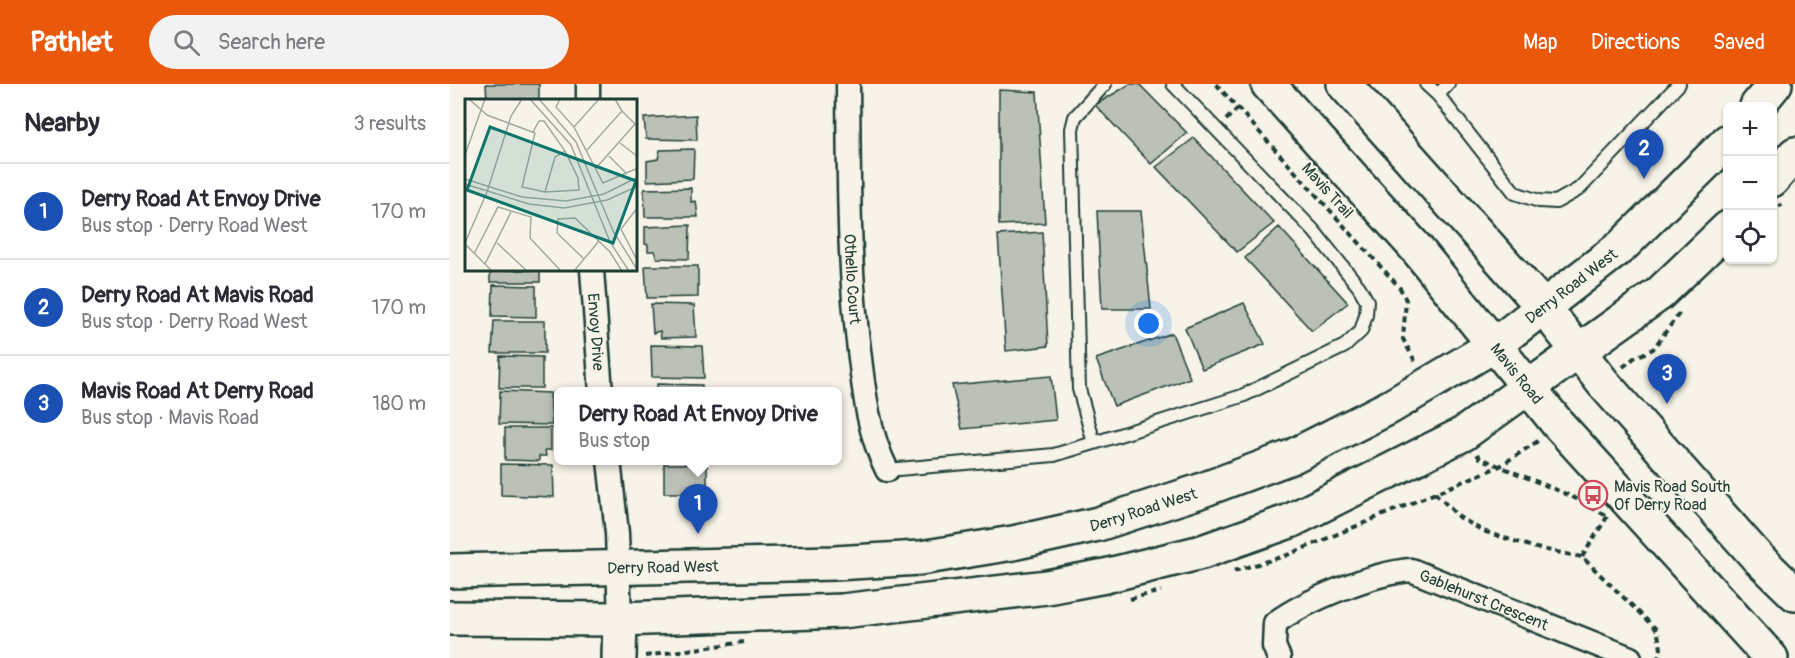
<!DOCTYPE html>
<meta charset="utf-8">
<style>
:root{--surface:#fff;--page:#f2f2f3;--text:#2b2b33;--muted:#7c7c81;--line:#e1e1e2;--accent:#ea580c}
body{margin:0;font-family:Pangolin,sans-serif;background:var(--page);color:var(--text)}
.controls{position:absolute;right:18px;top:18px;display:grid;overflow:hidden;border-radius:9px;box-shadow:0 2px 4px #0004}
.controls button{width:54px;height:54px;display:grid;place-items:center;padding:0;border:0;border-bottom:2px solid var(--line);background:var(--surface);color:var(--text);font:30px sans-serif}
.you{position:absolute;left:699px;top:240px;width:21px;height:21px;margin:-15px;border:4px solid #fff;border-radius:50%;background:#1a73e8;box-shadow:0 0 0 9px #1a73e833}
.badge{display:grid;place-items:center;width:39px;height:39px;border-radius:50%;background:var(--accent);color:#fff;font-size:20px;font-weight:700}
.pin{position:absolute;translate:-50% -50px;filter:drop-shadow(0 2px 3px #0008)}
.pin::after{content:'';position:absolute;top:32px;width:21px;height:18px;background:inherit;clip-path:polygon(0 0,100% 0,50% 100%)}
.popup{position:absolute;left:104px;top:303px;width:288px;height:78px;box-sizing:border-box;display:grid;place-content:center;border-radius:9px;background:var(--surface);filter:drop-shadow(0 2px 4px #0005);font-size:20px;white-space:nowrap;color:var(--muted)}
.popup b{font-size:22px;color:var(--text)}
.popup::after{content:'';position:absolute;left:50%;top:100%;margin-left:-12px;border:12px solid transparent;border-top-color:var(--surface)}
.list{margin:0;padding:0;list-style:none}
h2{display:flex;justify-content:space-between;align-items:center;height:78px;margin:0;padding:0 24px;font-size:26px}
h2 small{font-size:20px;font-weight:400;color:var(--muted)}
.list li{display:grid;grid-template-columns:39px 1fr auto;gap:18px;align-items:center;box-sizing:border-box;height:96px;padding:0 24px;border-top:2px solid var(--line)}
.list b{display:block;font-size:22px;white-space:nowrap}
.list p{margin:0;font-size:20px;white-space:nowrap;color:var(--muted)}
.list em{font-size:20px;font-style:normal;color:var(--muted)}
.icon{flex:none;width:33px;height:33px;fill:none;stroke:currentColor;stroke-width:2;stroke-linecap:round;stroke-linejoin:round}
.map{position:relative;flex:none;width:1345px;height:574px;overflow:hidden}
header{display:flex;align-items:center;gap:36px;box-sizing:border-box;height:84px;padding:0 30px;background:var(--accent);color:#fff}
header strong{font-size:28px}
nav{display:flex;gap:33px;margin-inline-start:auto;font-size:21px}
.search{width:420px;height:54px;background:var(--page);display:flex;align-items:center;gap:15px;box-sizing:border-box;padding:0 21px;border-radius:33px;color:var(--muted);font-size:22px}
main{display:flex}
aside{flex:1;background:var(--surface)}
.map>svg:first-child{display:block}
</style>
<header>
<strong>Pathlet</strong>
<div class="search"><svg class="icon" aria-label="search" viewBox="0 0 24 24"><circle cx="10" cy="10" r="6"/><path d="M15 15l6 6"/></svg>Search here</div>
<nav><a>Map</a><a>Directions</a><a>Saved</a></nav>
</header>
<main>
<aside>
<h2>Nearby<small>3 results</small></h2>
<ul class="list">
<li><span class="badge" style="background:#1a4fb4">1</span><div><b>Derry Road At Envoy Drive</b><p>Bus stop · Derry Road West</p></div><em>170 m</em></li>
<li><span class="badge" style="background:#1a4fb4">2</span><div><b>Derry Road At Mavis Road</b><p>Bus stop · Derry Road West</p></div><em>170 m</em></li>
<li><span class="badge" style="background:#1a4fb4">3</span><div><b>Mavis Road At Derry Road</b><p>Bus stop · Mavis Road</p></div><em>180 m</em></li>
</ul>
</aside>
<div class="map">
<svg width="1345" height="574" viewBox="0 0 1345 574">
<rect width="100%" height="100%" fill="#f7f3e8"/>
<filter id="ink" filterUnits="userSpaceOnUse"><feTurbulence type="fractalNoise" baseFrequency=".0167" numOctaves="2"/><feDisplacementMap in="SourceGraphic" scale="12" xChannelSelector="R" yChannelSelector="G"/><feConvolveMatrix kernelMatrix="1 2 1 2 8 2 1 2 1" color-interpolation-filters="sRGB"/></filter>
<g filter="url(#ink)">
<!-- building -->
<path fill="#bbc1b6" stroke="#1f3d34" stroke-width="1.5" d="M36,0H89V16H37Z
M680,0H689L737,49L701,80L645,21Z
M549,6L587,8L595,139L549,141Z
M246,31L247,56L196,55L194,34Z
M744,54L824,139L787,168L706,83Z
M244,65L243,95L197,97V77L208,75L210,66Z
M241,104V118L246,117L248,133H195L194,105Z
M647,127H691L701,225H652Z
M240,141L239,175L207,174L204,167H198V161L195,160V143Z
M829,143L898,219L862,247L795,174Z
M592,148L598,262L556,267L548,151Z
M195,182H248V213L197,214Z
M40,186H90V198H40Z
M43,201L86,202V233L42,232Z
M794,219L815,260L752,285L735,244Z
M201,220L244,221L246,253L211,254L210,247L203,249Z
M44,237H95V269H42Z
M722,249L740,294L664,322L646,275Z
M201,261L252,262L254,294L202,293Z
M50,272L92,273V304H49Z
M601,292L606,336L512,345L502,301Z
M207,300L252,301V308H207Z
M50,307L100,309L102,341L49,340Z
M55,344H101V366H95L96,372H89V377L55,376Z
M51,380L103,381L104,413L51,411Z
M214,380H257V409H214Z"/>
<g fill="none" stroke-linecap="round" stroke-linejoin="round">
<!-- lane casing -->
<g stroke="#1f3d34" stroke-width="16">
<path id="lane" d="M976,0L988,11L1065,109L1089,117L1106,118L1129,105L1229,0
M988,11L998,0
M644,359L629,305L622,45L625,33L655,0
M437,386L604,371L644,359L792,312L895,262L911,247L916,231L917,217L909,203L864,147L723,0"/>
</g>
<!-- street casing -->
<g stroke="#1f3d34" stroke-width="27">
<g id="street">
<path d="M138,0V16"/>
<path id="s1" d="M398,0C399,89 398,178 409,266C414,307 418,349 437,386"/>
<path id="s2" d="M142,186L151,308"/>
<path d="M159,376L167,449L170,535"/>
<path id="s3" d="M829,574L824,562L825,539C856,516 923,489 961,486L1180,574"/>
</g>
</g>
<!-- secondary casing -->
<g stroke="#1f3d34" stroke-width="38">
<g id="secondary">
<path id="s4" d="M818,0L966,164L1108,340L1321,574"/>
<path d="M894,0L1095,225L1154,300L1307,473L1345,510"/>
<path d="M1307,22L1325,0"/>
<path d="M1322,96L1345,70"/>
<path id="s5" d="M0,487L385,479L470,474L563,459L648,440L747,408L841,373L940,323L1043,262L1172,162L1278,57"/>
<path d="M0,534L170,535L392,527L597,503L655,492L752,468L840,437L1013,350L1209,210L1278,144"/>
<path d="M169,574L170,535"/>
</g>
</g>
<!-- path -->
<path stroke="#1f3d34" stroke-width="4" stroke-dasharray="6 4.5" stroke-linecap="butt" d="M766,0L950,204L956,216L953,255L966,279
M776,36L788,24
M1322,130L1332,120
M1173,283L1184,274L1203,265L1231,227
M1027,370L1030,374L1121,412L1155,431
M985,409L1009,433L1033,447L1086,464L1132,473L1207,546L1211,564L1208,574
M1132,473L1157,433
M784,487L835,472L1050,382L1088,357
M680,515L711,507
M195,572L294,558"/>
<!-- lane -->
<use href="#lane" stroke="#f7f3e8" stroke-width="12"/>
<!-- street -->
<use href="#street" stroke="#f7f3e8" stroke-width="22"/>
<!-- secondary -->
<use href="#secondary" stroke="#f7f3e8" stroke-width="33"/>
</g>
</g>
<!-- icons -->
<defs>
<g id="bus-ring" transform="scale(1.5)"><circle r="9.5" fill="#f7f3e8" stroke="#d1495b" stroke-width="1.5"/><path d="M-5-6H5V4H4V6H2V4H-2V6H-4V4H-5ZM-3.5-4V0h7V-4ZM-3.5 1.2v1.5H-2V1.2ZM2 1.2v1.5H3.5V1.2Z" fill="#d1495b"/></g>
</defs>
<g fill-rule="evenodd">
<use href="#bus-ring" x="1143" y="411"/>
</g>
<g text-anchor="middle" stroke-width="4.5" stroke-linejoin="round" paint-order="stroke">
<!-- street labels -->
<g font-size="16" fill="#1f3d34" stroke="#f7f3e8">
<text transform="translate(878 106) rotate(48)" y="6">Mavis Trail</text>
<text dy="6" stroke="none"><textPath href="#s1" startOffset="195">Othello Court</textPath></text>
<text dy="6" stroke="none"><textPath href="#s5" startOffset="1185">Derry Road West</textPath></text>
<text dy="6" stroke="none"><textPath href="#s2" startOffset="62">Envoy Drive</textPath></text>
<text dy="6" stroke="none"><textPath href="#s4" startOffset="382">Mavis Road</textPath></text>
<text dy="6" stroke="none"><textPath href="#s5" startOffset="699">Derry Road West</textPath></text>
<text dy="6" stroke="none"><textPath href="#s5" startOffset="213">Derry Road West</textPath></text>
<text dy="6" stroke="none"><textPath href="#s3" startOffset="262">Gablehurst Crescent</textPath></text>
</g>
<!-- poi labels -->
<g font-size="16" fill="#1f3d34" stroke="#f7f3e8" text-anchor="start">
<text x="1164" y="408">Mavis Road South<tspan x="1164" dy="18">Of Derry Road</tspan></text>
</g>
</g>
<!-- overview -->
<g transform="translate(15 15)">
<rect width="172" height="172" fill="#f7f3e8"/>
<path fill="none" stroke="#a1aaa0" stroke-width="1.5" d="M4,0L22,16L70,34L57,88L80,93L114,91L113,79L100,52M65,0L106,46L145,143L164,172M74,0L111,43L148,132L173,172M95,0L91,8L109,28L134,0M157,12L172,27M109,28L138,84L173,69M68,33L74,22H79L100,52L90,58L80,93M155,44L173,58M122,51L157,12L150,0M0,56L20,0M144,57L162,75M131,69L170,25M0,80L57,98L101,102L139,95L173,78M0,85L64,105L99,109L142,101L173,87M173,108L156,130L173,163M0,144L22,93L46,17L57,0M32,144L62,172M0,145L27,172M9,155L33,108L66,118L65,139L96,172M119,160L92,134L93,120L110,119L145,153L157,172M20,165L46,113M109,172L134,142"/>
<path fill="#0f766e" fill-opacity="0.15" stroke="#0f766e" stroke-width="3" d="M25,28L171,82L148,144L2,91Z"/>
<rect width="172" height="172" fill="none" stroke="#1f3d34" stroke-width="3"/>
</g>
</svg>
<div class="controls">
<button>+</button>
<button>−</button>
<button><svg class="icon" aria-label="locate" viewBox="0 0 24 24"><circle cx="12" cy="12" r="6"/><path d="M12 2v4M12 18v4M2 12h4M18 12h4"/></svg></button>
</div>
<div class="you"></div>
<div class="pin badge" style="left:248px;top:450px;background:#1a4fb4">1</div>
<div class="popup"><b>Derry Road At Envoy Drive</b>Bus stop</div>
<div class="pin badge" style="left:1194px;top:95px;background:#1a4fb4">2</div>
<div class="pin badge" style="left:1217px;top:320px;background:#1a4fb4">3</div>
</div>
</main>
